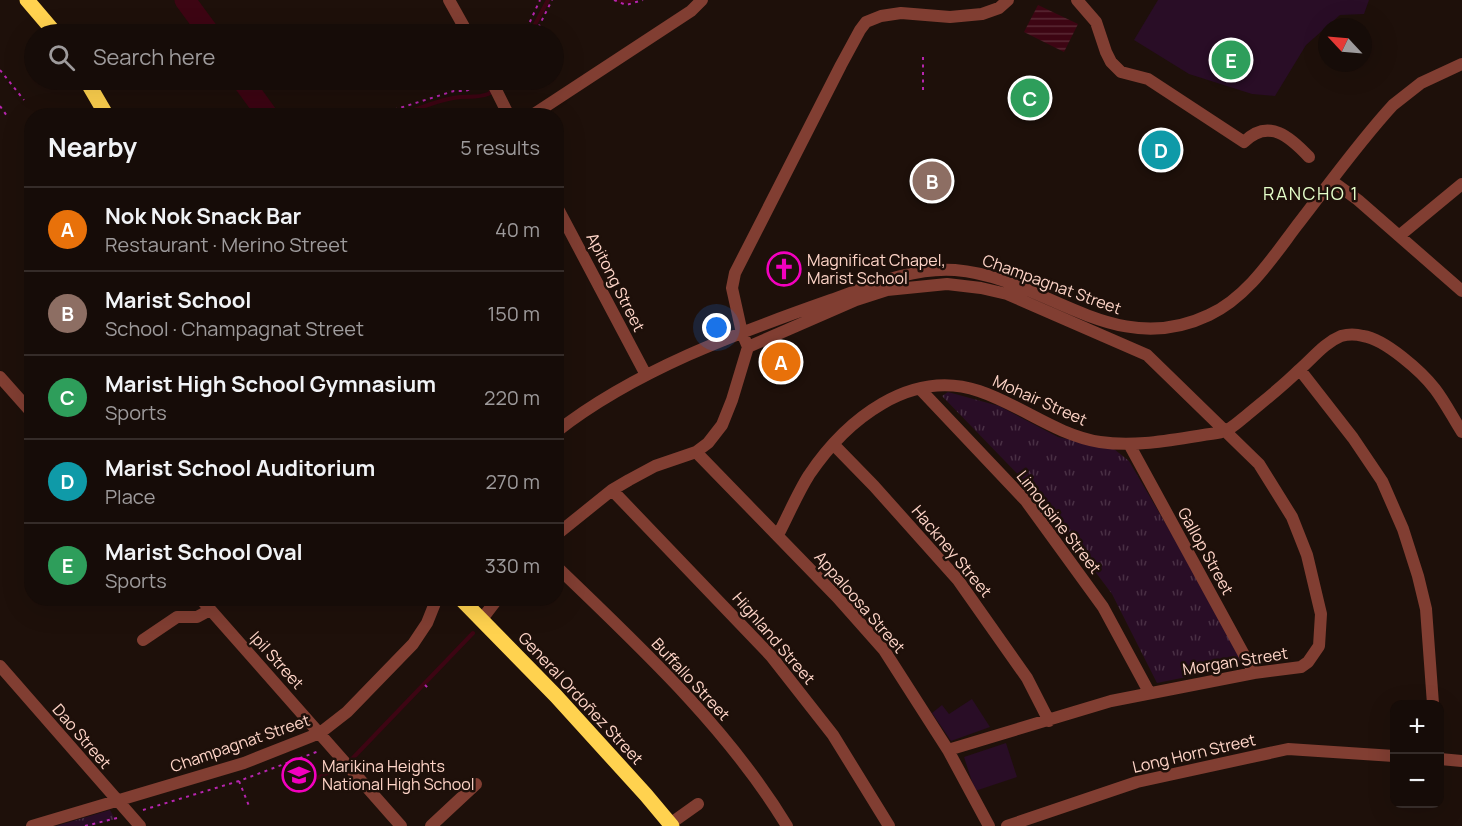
<!DOCTYPE html>
<meta charset="utf-8">
<style>
:root{--surface:#160c08;--page:#1f1512;--text:#f1f3f6;--muted:#9e9b9c;--line:#352c29;--accent:#0b8043}
body{margin:0;font-family:Manrope,sans-serif;background:var(--page);color:var(--text)}
.controls{position:absolute;right:18px;bottom:18px;display:grid;overflow:hidden;border-radius:12px;box-shadow:0 6px 24px #0002}
.controls button{width:54px;height:54px;display:grid;place-items:center;padding:0;border:0;border-bottom:2px solid var(--line);background:var(--surface);color:var(--text);font:30px sans-serif}
.compass{position:absolute;left:1318px;top:18px;width:54px;height:54px;border-radius:50%;background:var(--surface);box-shadow:0 6px 24px #0002;rotate:296deg}
.you{position:absolute;left:717px;top:328px;width:21px;height:21px;margin:-15px;border:4px solid #fff;border-radius:50%;background:#1a73e8;box-shadow:0 0 0 9px #1a73e833}
.badge{display:grid;place-items:center;width:39px;height:39px;border-radius:50%;background:var(--accent);color:#fff;font-size:20px;font-weight:700}
.pin{position:absolute;translate:-50% -50%;border:3px solid #fff;box-shadow:0 2px 6px #0006}
.list{margin:0;padding:0;list-style:none}
h2{display:flex;justify-content:space-between;align-items:center;height:78px;margin:0;padding:0 24px;font-size:26px}
h2 small{font-size:20px;font-weight:400;color:var(--muted)}
.list li{display:grid;grid-template-columns:39px 1fr auto;gap:18px;align-items:center;box-sizing:border-box;height:84px;padding:0 24px;border-top:2px solid var(--line)}
.list b{display:block;font-size:22px;white-space:nowrap}
.list p{margin:0;font-size:20px;white-space:nowrap;color:var(--muted)}
.list em{font-size:20px;font-style:normal;color:var(--muted)}
.icon{flex:none;width:33px;height:33px;fill:none;stroke:currentColor;stroke-width:2;stroke-linecap:round;stroke-linejoin:round}
.map{position:relative;flex:none;width:1462px;height:826px;overflow:hidden}
.search{position:absolute;background:var(--surface);box-shadow:0 6px 24px #0002;left:24px;top:24px;width:540px;height:66px;display:flex;align-items:center;gap:15px;box-sizing:border-box;padding:0 21px;border-radius:33px;color:var(--muted);font-size:22px}
.panel{position:absolute;background:var(--surface);box-shadow:0 6px 24px #0002;left:24px;top:108px;width:540px;height:498px;border-radius:24px}
.map>svg:first-child{display:block}
</style>
<div class="map">
<svg width="1462" height="826" viewBox="0 0 1462 826">
<defs>
<pattern id="park-tufts" width="24" height="20" patternUnits="userSpaceOnUse" patternTransform="scale(1.5)"><rect width="24" height="20" fill="#290d26"/><path d="M3 7l-1-3M5 7V3M7 7l1-3M15 17l-1-3M17 17v-4M19 17l1-3" fill="none" stroke="#492f44"/></pattern>
<pattern id="water-rules" width="6" height="5" patternUnits="userSpaceOnUse" patternTransform="scale(1.5)"><rect width="6" height="5" fill="#3d0513"/><path d="M0 2.5h6" fill="none" stroke="#5a2934"/></pattern>
</defs>
<rect width="100%" height="100%" fill="#1e100a"/>
<!-- green -->
<path fill="#290d26" d="M1158,0H1369L1364,14L1340,15L1306,45L1275,96L1252,94L1189,74L1134,40Z
M972,699L990,727L951,741L932,713L942,705L949,714Z
M1006,743L1017,777L975,791L964,757Z"/>
<!-- park -->
<path fill="url(#park-tufts)" d="M948,392L999,406L1058,437L1114,449L1129,461L1243,656L1240,666L1157,683L1112,594L1036,493L942,396Z
M110,810L115,819L91,826H56Z"/>
<!-- water -->
<path fill="url(#water-rules)" d="M1038,5L1078,24L1064,52L1024,32Z"/>
<g fill="none" stroke-linecap="round" stroke-linejoin="round">
<!-- stream -->
<path stroke="#3d0513" stroke-width="4" d="M618,0L622,2L633,0
M530,34L548,0
M396,116C417,110 438,99 460,97C470,96 478,98 488,94C494,91 502,85 506,80
M350,761L473,633
M315,779L340,767"/>
<!-- river -->
<path stroke="#3d0513" stroke-width="21" d="M185,0L210,34
M242,80L268,116"/>
<!-- path -->
<path stroke="#b625ae" stroke-width="2" stroke-dasharray="3 4.5" stroke-linecap="butt" d="M614,0L626,5L643,0
M521,34L528,26L540,0
M535,34L552,0
M0,70L24,100
M506,86L512,80
M923,90V55
M0,106L7,116
M327,116L390,111L454,91H466L482,84
M425,685L429,689
M239,781L249,806
M143,810L239,781L319,751
M85,826L117,818"/>
<!-- minor -->
<path stroke="#813e32" stroke-width="12" d="M449,0L468,34
M1077,0L1096,22L1106,52L1111,62L1121,72L1148,79L1244,142C1269,117 1291,138 1309,157
M491,80L509,116
M531,116L691,11L702,0
M1332,181L1358,200L1462,291
M556,205L646,375
M1399,236L1462,184
M748,347L856,300L887,290L947,284L981,288L1007,294L1147,355L1259,464L1292,517L1307,555L1321,614L1319,646L1308,662L1301,667L1254,673L1111,701L948,750
M1300,370L1353,438L1382,481L1403,529L1418,576L1426,609L1433,704
M0,377L32,413
M920,389L1026,501L1103,607L1149,692
M556,432C635,370 737,333 831,300C870,286 912,267 955,270C1045,277 1113,361 1209,315C1246,298 1271,260 1295,228C1327,187 1358,143 1393,105L1421,83L1462,64
M1129,444L1254,673
M834,445L874,486L958,580L1027,678L1049,721
M696,452L837,597L884,650L948,750L989,826
M612,490L771,656L833,735L889,826
M556,535L612,490L629,480L655,466L696,452L708,443L722,425L732,400L748,347L742,333L732,288L735,273L841,65L860,30L866,22L881,16L901,13L950,17L982,14L999,8L1008,0
M778,535C788,516 797,494 809,475C846,420 910,368 979,391C1021,405 1056,435 1100,442C1139,448 1179,438 1217,433C1230,431 1238,422 1247,415C1265,400 1283,386 1299,370C1313,358 1324,343 1341,336C1348,334 1356,334 1363,336C1385,339 1422,372 1435,389C1445,402 1453,418 1462,432
M556,566C639,646 727,727 787,826
M200,598L401,826
M482,619L498,598
M143,640L177,617H197L210,610
M0,666L140,826
M1440,759L1462,761
M670,824L698,804
M32,826L244,763L320,733L347,712L413,644L427,623L437,598
M431,826L476,784
M1007,826L1137,782L1288,749L1394,756"/>
<!-- major -->
<path stroke="#ffd24f" stroke-width="15" d="M27,0L56,34
M86,80L107,116
M460,598L556,696L646,795L672,826"/>
</g>
<!-- icons -->
<defs>
<g id="church-ring" transform="scale(1.725)"><circle r="9.5" fill="#1e100a" stroke="#f300be" stroke-width="1.5"/><path d="M-1.2-6h2.4v3.5h3.3v2.4h-3.3V6h-2.4V-.1h-3.3v-2.4h3.3Z" fill="#f300be"/></g>
<g id="school-ring" transform="scale(1.725)"><circle r="9.5" fill="#1e100a" stroke="#f300be" stroke-width="1.5"/><path d="M0-5L7-2L0 1L-7-2ZM-4 1L0 2.5L4 1V4Q0 6-4 4Z" fill="#f300be"/></g>
</defs>
<g fill-rule="evenodd">
<use href="#church-ring" x="784" y="269"/>
<use href="#school-ring" x="299" y="775"/>
</g>
<g text-anchor="middle" stroke-width="5" stroke-linejoin="round" paint-order="stroke">
<!-- poi labels -->
<g font-size="16" fill="#ffd5c8" stroke="#1e100a" text-anchor="start">
<text x="807" y="266">Magnificat Chapel,<tspan x="807" dy="18">Marist School</tspan></text>
<text x="322" y="772">Marikina Heights<tspan x="322" dy="18">National High School</tspan></text>
</g>
<!-- street labels -->
<g font-size="16" fill="#ffd5c8" stroke="#1e100a">
<text transform="translate(616 282) rotate(63)" y="6">Apitong Street</text>
<text transform="translate(1052 284) rotate(20)" y="6">Champagnat Street</text>
<text transform="translate(1040 400) rotate(24)" y="6">Mohair Street</text>
<text transform="translate(1059 522) rotate(52)" y="6">Limousine Street</text>
<text transform="translate(952 551) rotate(50)" y="6">Hackney Street</text>
<text transform="translate(1206 551) rotate(61)" y="6">Gallop Street</text>
<text transform="translate(860 602) rotate(49)" y="6">Appaloosa Street</text>
<text transform="translate(774 638) rotate(49)" y="6">Highland Street</text>
<text transform="translate(277 660) rotate(48)" y="6">Ipil Street</text>
<text transform="translate(1235 661) rotate(-9)" y="6">Morgan Street</text>
<text transform="translate(691 679) rotate(47)" y="6">Buffallo Street</text>
<text transform="translate(581 698) rotate(47)" y="6">General Ordoñez Street</text>
<text transform="translate(82 736) rotate(49)" y="6">Dao Street</text>
<text transform="translate(240 743) rotate(-19)" y="6">Champagnat Street</text>
<text transform="translate(1194 753) rotate(-13)" y="6">Long Horn Street</text>
</g>
<!-- neighbourhood labels -->
<g font-size="18" letter-spacing="1.5" fill="#e5ffca" stroke="#1e100a">
<text x="1311" y="200">RANCHO 1</text>
</g>
</g>
</svg>
<div class="controls">
<button>+</button>
<button>−</button>
</div>
<svg class="compass" viewBox="-18 -18 36 36"><path d="M0-13l5 13h-10z" fill="#e53935"/><path d="M0 13l5-13h-10z" fill="#9e9b9c"/></svg>
<div class="you"></div>
<div class="pin badge" style="left:781px;top:362px;background:#e8710a">A</div>
<div class="pin badge" style="left:932px;top:181px;background:#8d6e63">B</div>
<div class="pin badge" style="left:1030px;top:98px;background:#2e9e5b">C</div>
<div class="pin badge" style="left:1161px;top:150px;background:#0f9aa8">D</div>
<div class="pin badge" style="left:1231px;top:60px;background:#2e9e5b">E</div>
<div class="search"><svg class="icon" aria-label="search" viewBox="0 0 24 24"><circle cx="10" cy="10" r="6"/><path d="M15 15l6 6"/></svg>Search here</div>
<section class="panel">
<h2>Nearby<small>5 results</small></h2>
<ul class="list">
<li><span class="badge" style="background:#e8710a">A</span><div><b>Nok Nok Snack Bar</b><p>Restaurant · Merino Street</p></div><em>40 m</em></li>
<li><span class="badge" style="background:#8d6e63">B</span><div><b>Marist School</b><p>School · Champagnat Street</p></div><em>150 m</em></li>
<li><span class="badge" style="background:#2e9e5b">C</span><div><b>Marist High School Gymnasium</b><p>Sports</p></div><em>220 m</em></li>
<li><span class="badge" style="background:#0f9aa8">D</span><div><b>Marist School Auditorium</b><p>Place</p></div><em>270 m</em></li>
<li><span class="badge" style="background:#2e9e5b">E</span><div><b>Marist School Oval</b><p>Sports</p></div><em>330 m</em></li>
</ul>
</section>
</div>
